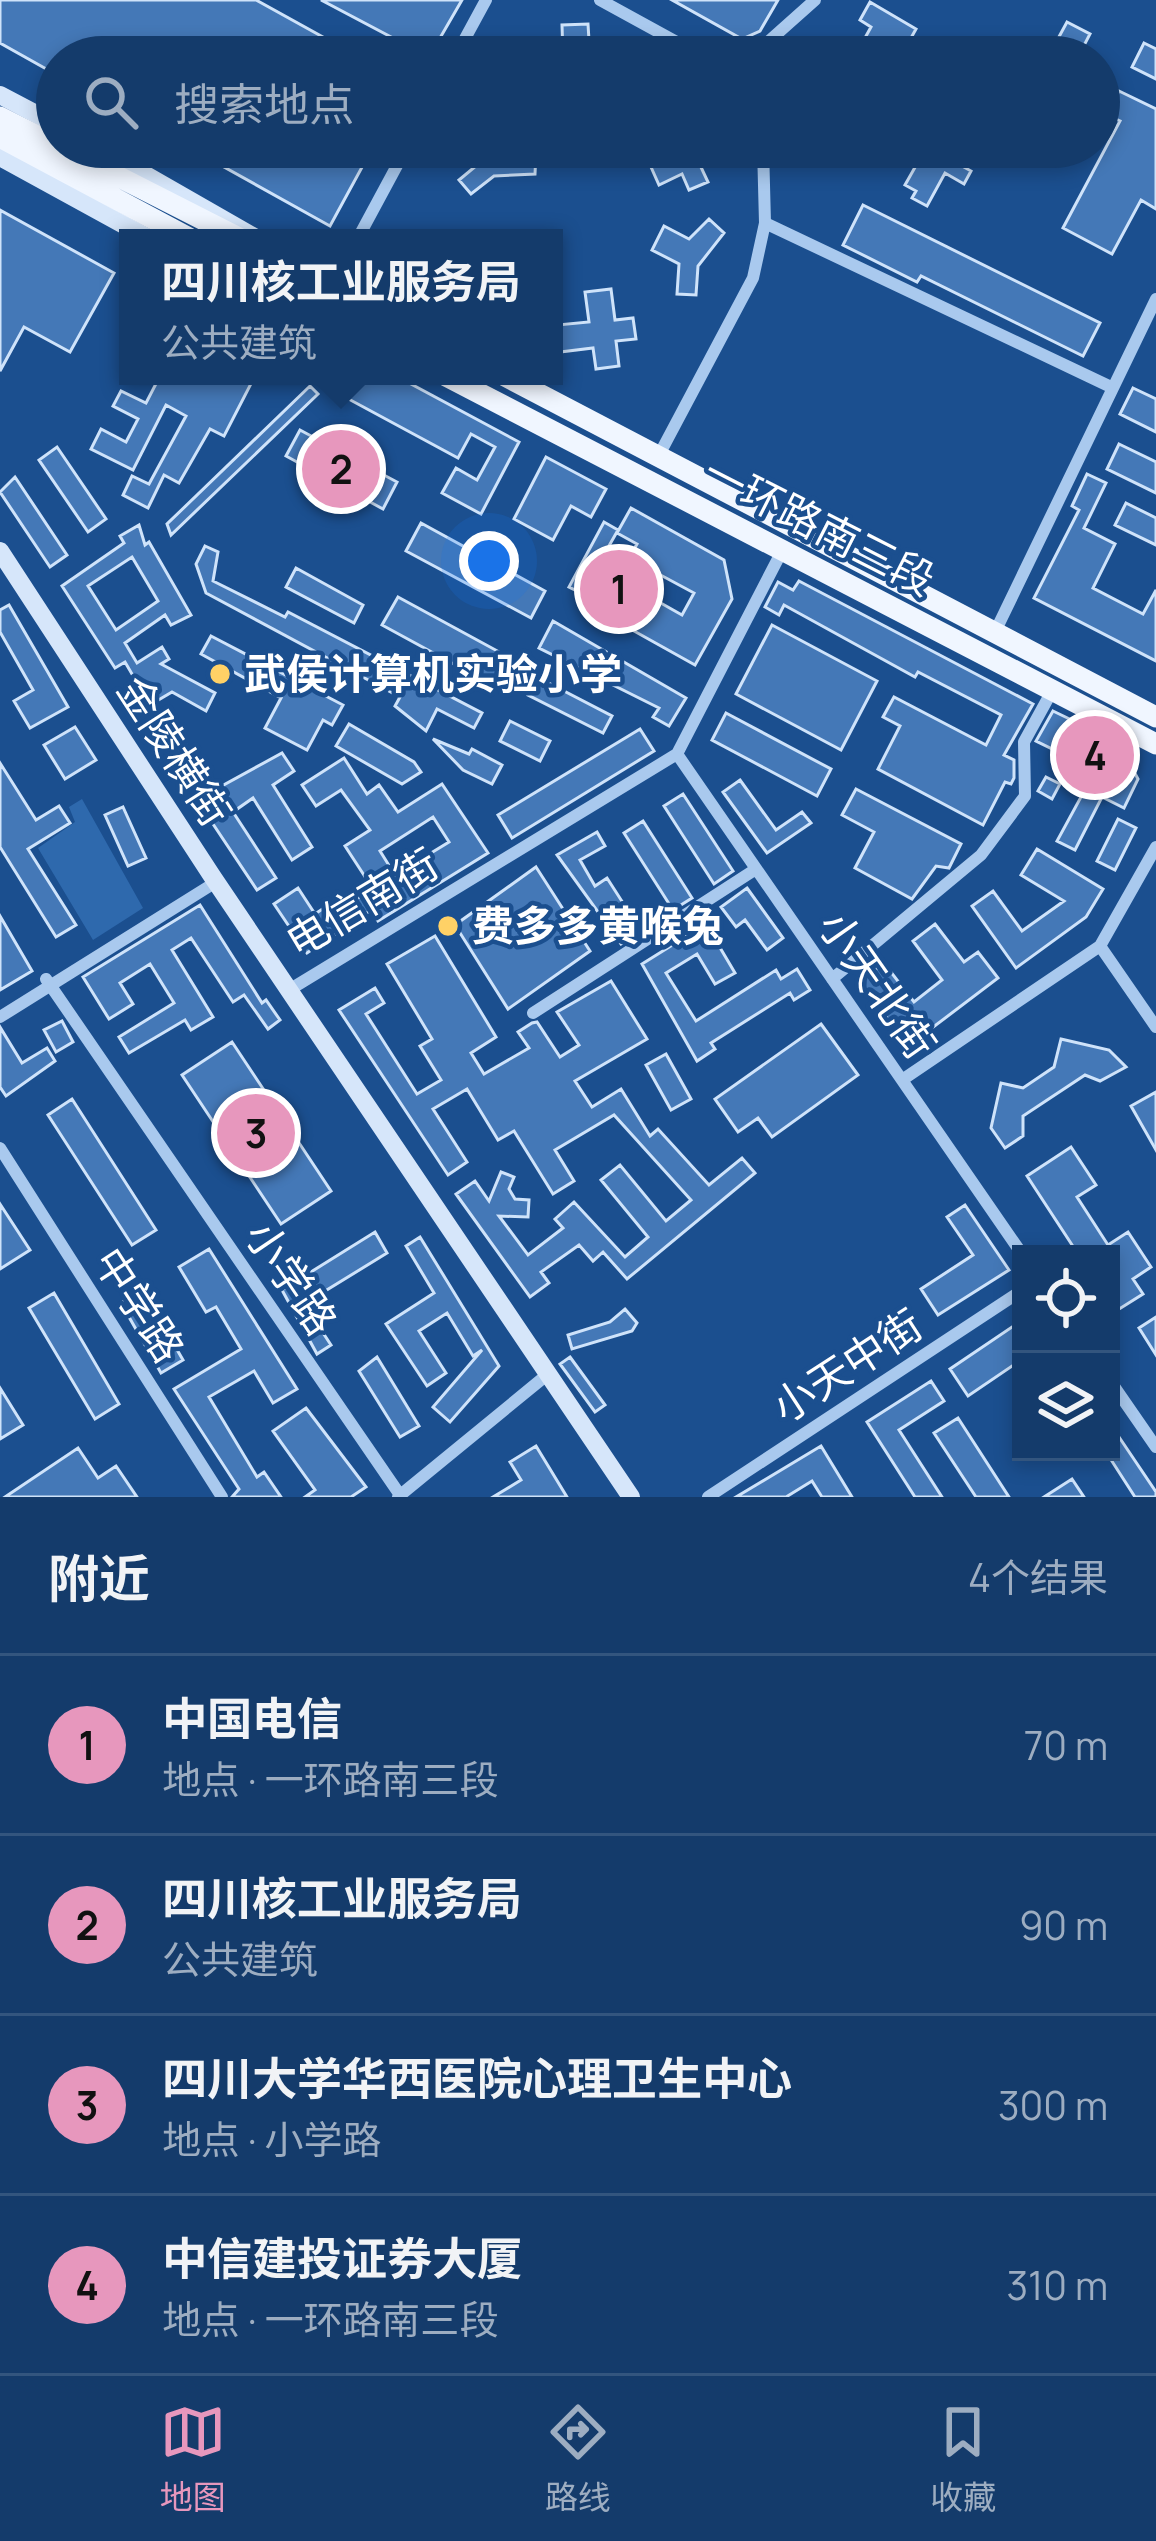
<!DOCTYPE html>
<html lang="zh">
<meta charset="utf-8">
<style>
:root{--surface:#143b6b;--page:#214673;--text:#f1f3f6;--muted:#9dadc1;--line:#33557e;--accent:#e797bd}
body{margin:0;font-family:Manrope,"Noto Sans SC",sans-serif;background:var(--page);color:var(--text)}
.controls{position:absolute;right:36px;bottom:36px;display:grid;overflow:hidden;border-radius:0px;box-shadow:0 6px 18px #0003}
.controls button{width:108px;height:108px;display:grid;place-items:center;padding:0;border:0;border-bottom:3px solid var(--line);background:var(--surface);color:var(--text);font:60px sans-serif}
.you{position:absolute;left:489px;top:561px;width:42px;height:42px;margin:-30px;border:9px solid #fff;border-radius:50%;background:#1a73e8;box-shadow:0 0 0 18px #1a73e833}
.badge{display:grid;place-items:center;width:78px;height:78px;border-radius:50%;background:var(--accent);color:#111;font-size:39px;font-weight:700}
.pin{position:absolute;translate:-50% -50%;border:6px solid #fff;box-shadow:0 3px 12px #0006}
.popup{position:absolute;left:119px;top:229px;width:444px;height:156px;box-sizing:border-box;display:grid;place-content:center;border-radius:0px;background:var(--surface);filter:drop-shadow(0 3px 9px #0005);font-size:39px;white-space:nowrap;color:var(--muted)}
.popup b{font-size:45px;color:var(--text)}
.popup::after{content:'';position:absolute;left:50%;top:100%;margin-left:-24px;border:24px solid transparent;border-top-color:var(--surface)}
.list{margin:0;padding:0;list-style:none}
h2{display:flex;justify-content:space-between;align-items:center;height:156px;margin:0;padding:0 48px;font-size:51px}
h2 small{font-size:39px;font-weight:400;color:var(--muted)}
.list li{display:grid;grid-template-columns:78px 1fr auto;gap:36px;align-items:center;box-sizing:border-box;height:180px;padding:0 48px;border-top:3px solid var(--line)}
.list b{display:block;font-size:45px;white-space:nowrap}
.list p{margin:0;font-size:39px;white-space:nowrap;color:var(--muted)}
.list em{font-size:39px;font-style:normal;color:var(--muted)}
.icon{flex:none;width:66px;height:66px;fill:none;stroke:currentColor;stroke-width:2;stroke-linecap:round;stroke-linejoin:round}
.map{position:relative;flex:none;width:1156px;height:1497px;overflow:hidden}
.search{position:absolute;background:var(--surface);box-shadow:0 6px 18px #0003;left:36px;right:36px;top:36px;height:132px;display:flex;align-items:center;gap:30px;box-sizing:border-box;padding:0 42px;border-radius:66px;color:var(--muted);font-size:45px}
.sheet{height:876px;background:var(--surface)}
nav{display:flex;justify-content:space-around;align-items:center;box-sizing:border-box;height:168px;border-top:3px solid var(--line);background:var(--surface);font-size:33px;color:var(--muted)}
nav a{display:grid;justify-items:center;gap:6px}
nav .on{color:var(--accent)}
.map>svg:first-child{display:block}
</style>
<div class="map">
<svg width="1156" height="1497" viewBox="0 0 1156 1497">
<rect width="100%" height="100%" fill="#1b4f8f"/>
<!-- green -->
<path fill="#2e69ad" d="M82,799L143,908L93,940L38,848L75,822L69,807Z"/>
<!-- building -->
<path fill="#4478b7" stroke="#cfe3fa" stroke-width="3" fill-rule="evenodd" d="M0,0H256L359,57H57V75L0,43Z
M321,0H462L429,57Z
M672,0H778L760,31L742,39Z
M870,2L916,29L906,47L898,42L889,57L860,47L871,27L860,20Z
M1067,22L1090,34L1078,57H1048Z
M588,24L590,57H563L562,25Z
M1144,43L1156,49V79L1132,67Z
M1119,91L1156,109V209L1141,200L1112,254L1063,228L1120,121L1107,115Z
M188,147H373L330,226Z
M478,147L536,153L535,174L494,176L471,194L459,180L482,161Z
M671,147H734L699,163L708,182L689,190L682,174L659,185L647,158Z
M908,147H961L953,161L971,171L964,184L945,173L927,206L912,198L916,191L905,185L918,162L904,154Z
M863,205L1100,323L1083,356L921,276L917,282L843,245Z
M0,210L114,273L70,352L24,327L0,371Z
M709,219L724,233L698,266L696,295L677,294L679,264L652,250L664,226L689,239Z
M611,289L615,320L633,318L636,339L616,341L619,366L596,369L593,348L560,352L557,325L589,322L585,292Z
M160,376H255L224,436L210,429L179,483L164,475L148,508L123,495L132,476L149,484L186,416L166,405L133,470L91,449L101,429L126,442L138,419L113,406L121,391L146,403Z
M354,376H396L519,442L481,514L442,493L456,468L477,480L495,447L471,434L458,458L343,396Z
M310,386L318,394L171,535L167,524Z
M1133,388L1156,399V432L1120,414Z
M300,430L397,482L383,509L286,456Z
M1119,444L1156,462V493L1107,469Z
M57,447L106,519L88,532L39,460Z
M546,457L606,489L591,517L571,506L553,540L514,519Z
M1087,474L1106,483L1084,528L1115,544L1093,588L1143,614L1156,590V661L1034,598L1079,510L1072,506Z
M15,477L67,555L50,567L0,492Z
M1126,503L1156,518V545L1115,525Z
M631,508L724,560L732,599L695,665L591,607L595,600L569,587L604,522L618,530L597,567L682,615L694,593L629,558L637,544L617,533Z
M421,523L545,591L531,618L406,551Z
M139,525L145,545L149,542L191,615L171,625L165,615L125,643L137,663L162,647L169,659L161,664L215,693L206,711L172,692L150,705L125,662L115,668L62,586L124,543L120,536ZM132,557L158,601L116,630L88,586Z
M205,546L218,552L213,581L285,617L288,612L482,713L474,728L437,709L426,731L395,706L400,697L206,593L196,564Z
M296,568L363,605L354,623L286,587Z
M799,581L1033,704L1004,755L1014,760V778L1011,784L1005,782L983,825L878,769L900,726L883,717L894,697L986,745L1001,715L918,672L915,677L784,605L779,615L765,607L778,582L793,590Z
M398,597L512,659L496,687L382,625Z
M9,605L68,707L30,728L14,701L33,690L0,632V610Z
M553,621L686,698L669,726L653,717L659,708L539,648Z
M772,625L877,681L841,750L736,694Z
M211,636L343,705L332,725L323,720L307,750L265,728L281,698L201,654Z
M537,677L612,716L603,733L528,695Z
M1053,711L1119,743L1138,779L1124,808L1102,797L1075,850L1057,841L1093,775L1089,767L1036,741Z
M726,713L831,769L817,796L712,740Z
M510,721L550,741L540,761L500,741Z
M349,724L414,762L421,772L402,784L336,746Z
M75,727L96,760L65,779L44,745Z
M640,729L654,751L512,838L498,815Z
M433,739L469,754L472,749L502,765L492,784L463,770Z
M187,746L218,788L282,753L294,771L273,785L312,847L292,860L253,798L233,812L276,878L257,890L209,818L215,814L173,757Z
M344,758L367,794L379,785L398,812L442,784L488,853L378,921L371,910L307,953L274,904L298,888L315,914L339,898L345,906L373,889L345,846L370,830L341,790L316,806L302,785ZM433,817L449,842L395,875L380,851Z
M0,763L36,820L59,806L70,823L28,849L76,925L56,937L0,847Z
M1046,777L1060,784L1052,799L1038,791Z
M740,780L776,830L802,812L811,823L767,853L723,792Z
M856,789L961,844L949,868L936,866L912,899L855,868L874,832L842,815Z
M683,794L733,871L714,884L664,806Z
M123,807L146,858L128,866L105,815Z
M1118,819L1136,828L1115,870L1097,861Z
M643,821L692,898L673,910L624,833Z
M597,832L605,846L580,860L595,886L607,878L641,931L621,944L557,855Z
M1037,849L1103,889L1086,917L1016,968L972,906L993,891L1022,931L1064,901L1021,875Z
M536,867L590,951L508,1009L455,925Z
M747,888L783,938L767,950L745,920L736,927L721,907Z
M200,905L262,1003L266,1000L280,1020L268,1029L244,995L233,1002L191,938L172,950L213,1017L191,1030L185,1020L129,1053L119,1037L174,1003L150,964L120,983L133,1004L109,1019L83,977Z
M0,916L32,971L0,990Z
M706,924L735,973L715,984L697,954L666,973L696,1021L776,970L781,979L797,969L810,990L794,1000L790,993L711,1043L715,1049L697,1061L642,964Z
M935,924L964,962L978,952L998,978L932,1028L890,1022L860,982L884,963L914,1002L942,980L913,941Z
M435,936L496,1037L471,1053L484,1074L529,1048L518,1032L532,1023L537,1022L560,1057L579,1045L557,1012L611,981L647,1039L575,1081L592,1107L621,1089L650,1136L658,1129L709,1185L742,1158L755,1173L627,1279L603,1252L593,1261L579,1245L541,1272L549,1283L530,1297L456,1194L475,1181L489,1201L501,1172L514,1177L509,1189L515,1199L529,1200L528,1217L499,1216L528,1255L563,1228L555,1219L574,1202L625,1257L648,1237L601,1180L620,1165L666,1221L691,1200L614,1115L555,1150L574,1181L553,1194L514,1131L498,1140L467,1089L433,1109L467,1162L448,1175L339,1010L375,988L384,1003L366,1014L417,1094L441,1080L420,1046L432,1039L387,964Z
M62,1021L73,1042L56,1052L44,1030Z
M821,1024L858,1075L772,1137L758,1118L738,1132L715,1099Z
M0,1027L22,1063L47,1048L55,1061L6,1096L0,1087Z
M1061,1039L1109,1050L1126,1067L1100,1081L1085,1075L1023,1116V1136L1005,1148L991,1128L1001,1083L1023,1088L1054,1067Z
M232,1042L331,1191L281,1224L182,1075Z
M666,1054L691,1099L671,1110L646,1065Z
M1156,1092V1150L1131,1106Z
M72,1099L156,1230L132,1245L48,1115Z
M1071,1147L1096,1185L1077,1197L1108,1245L1128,1232L1151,1267L1133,1279L1143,1294L1116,1311L1111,1254H1078L1027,1176Z
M0,1204L30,1250L0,1269Z
M965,1205L1009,1270L938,1315L921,1289L973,1255L947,1217Z
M375,1232L387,1253L304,1304L331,1345L317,1354L282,1290Z
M420,1237L499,1366L450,1422L433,1407L482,1350L473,1356L447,1313L419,1331L446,1373L427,1386L386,1324L434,1293L406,1246Z
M209,1249L297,1389L273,1403L254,1371L209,1397L257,1477L264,1472L281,1497H232L239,1489L174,1389L241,1349L216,1307L206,1312L179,1267Z
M143,1291L183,1360L161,1373L121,1303Z
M54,1293L119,1404L95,1419L29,1308Z
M625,1309L637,1323L632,1331L572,1349L568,1335L610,1322Z
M1156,1317V1355L1139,1328Z
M1021,1321V1360L968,1396L950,1369Z
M377,1357L419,1426L400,1437L359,1371Z
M570,1357L605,1405L595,1412L560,1364Z
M931,1381L944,1401L899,1430L942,1497H915L867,1422Z
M0,1388L23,1425L0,1439Z
M306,1408L366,1487L351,1497H305L315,1490L273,1431Z
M958,1418L1009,1497H976L934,1433Z
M1119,1437L1156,1492V1497H1135L1106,1452Z
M536,1446L567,1497H493L521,1480L510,1462Z
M821,1446L852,1497H822L812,1481L786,1497H736Z
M78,1448L98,1478L116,1466L137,1497H5Z
M1072,1479L1084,1497H1044Z"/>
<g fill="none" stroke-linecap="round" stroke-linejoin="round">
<!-- street -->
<path stroke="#a9c9ee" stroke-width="12" d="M600,0L704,57
M455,57L486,0
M751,57L815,0
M765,223L1111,387
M358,238L407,147
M658,457L753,278L765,223L763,147
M995,632L1156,299
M677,754L1022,1254
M1100,946L1156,1027
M46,979L400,1495
M832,979L981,855L1025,796L1024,742L1052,691
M289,990L677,754L782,551
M533,1013L756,869
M0,1017L216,882
M902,1080L1100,946L1156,847
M0,1148L222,1497
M1111,1382L1156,1447
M398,1497L548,1374
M708,1497L1021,1291"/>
<!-- secondary -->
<path stroke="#d6e6fa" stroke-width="18" d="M0,95L57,125
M97,147L256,238
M0,157L148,238
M0,551L212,876L631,1497"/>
<!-- primary -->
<path stroke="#f0f6ff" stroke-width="21" d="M0,117L57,146
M0,137L189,238
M60,147L239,238
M446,376L1156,744
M505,376L1156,717"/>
</g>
<!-- markers -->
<g fill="#ffd166" stroke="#1b4f8f" stroke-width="4.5">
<circle cx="220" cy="674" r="12"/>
<circle cx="448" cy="926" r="12"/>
</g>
<g text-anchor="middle" stroke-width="9" stroke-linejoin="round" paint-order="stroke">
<!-- street labels -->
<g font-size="42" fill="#fff" stroke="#1b4f8f">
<text transform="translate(819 526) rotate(27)" y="15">一环路南三段</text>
<text transform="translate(174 751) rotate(57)" y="15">金陵横街</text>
<text transform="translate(362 903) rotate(-31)" y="15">电信南街</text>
<text transform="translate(877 985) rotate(55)" y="15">小天北街</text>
<text transform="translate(291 1278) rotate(56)" y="15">小学路</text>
<text transform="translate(139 1305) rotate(57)" y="15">中学路</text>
<text transform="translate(847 1366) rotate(-33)" y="15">小天中街</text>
</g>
<!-- poi labels -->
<g font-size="42" font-weight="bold" fill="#fff" stroke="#1b4f8f" text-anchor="start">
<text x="244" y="689">武侯计算机实验小学</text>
<text x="472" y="941">费多多黄喉兔</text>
</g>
</g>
</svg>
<div class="controls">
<button><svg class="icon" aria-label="locate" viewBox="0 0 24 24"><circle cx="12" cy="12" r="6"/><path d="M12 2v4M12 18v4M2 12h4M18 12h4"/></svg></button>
<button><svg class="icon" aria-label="layers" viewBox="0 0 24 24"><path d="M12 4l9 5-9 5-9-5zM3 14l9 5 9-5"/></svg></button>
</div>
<div class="you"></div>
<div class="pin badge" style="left:619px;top:589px">1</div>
<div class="pin badge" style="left:341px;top:469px">2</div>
<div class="popup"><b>四川核工业服务局</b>公共建筑</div>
<div class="pin badge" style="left:256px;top:1133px">3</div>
<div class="pin badge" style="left:1095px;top:755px">4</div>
<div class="search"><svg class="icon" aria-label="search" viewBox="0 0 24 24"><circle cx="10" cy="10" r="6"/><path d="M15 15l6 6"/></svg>搜索地点</div>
</div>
<section class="sheet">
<h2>附近<small>4个结果</small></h2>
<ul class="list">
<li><span class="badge">1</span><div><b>中国电信</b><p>地点 · 一环路南三段</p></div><em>70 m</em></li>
<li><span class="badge">2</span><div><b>四川核工业服务局</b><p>公共建筑</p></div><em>90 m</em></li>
<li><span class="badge">3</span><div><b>四川大学华西医院心理卫生中心</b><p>地点 · 小学路</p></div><em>300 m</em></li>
<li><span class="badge">4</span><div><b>中信建投证券大厦</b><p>地点 · 一环路南三段</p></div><em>310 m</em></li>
</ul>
</section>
<nav>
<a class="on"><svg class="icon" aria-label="map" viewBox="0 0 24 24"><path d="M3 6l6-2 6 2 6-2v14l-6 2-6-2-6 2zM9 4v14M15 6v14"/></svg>地图</a>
<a><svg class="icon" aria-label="directions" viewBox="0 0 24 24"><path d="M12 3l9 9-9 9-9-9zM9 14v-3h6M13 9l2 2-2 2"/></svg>路线</a>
<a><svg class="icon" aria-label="saved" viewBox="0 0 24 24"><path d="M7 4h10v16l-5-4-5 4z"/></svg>收藏</a>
</nav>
